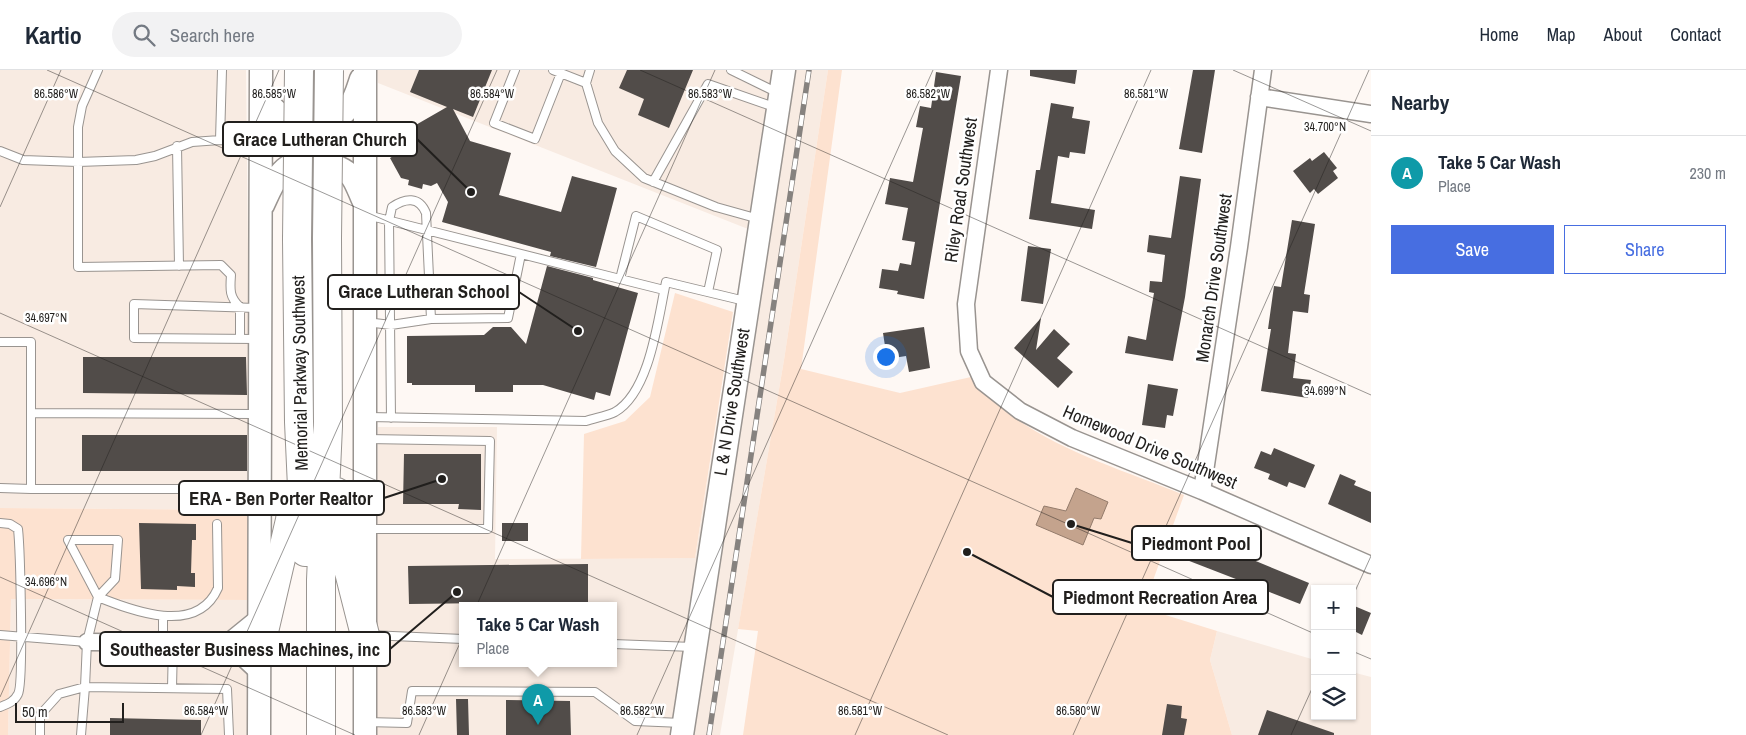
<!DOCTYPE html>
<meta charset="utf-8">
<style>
:root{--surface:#fff;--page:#f2f2f3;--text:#1f2937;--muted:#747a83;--line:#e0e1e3;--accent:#476ee1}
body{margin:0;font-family:"Archivo Narrow",sans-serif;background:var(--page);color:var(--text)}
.controls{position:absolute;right:15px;bottom:15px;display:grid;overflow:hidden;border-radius:0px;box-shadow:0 1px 4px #0004}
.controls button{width:45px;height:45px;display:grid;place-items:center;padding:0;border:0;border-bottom:1px solid var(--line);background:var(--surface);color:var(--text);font:25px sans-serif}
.scale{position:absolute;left:15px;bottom:12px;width:109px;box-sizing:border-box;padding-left:5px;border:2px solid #211f1d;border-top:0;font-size:14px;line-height:18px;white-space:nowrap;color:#211f1d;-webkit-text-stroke:4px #fff;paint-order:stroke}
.you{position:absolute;left:885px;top:286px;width:18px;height:18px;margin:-12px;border:4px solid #fff;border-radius:50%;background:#1a73e8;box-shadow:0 0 0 8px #1a73e833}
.badge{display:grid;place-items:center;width:32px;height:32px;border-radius:50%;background:var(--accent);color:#fff;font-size:16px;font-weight:700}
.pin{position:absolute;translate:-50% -41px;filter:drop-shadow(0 1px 2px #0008)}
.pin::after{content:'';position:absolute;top:26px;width:18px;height:15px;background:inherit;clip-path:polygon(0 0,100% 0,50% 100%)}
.popup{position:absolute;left:459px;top:532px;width:158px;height:65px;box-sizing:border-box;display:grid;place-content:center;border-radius:0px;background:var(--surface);filter:drop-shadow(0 1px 4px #0005);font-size:16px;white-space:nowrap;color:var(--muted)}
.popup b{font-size:19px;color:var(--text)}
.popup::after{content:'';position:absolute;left:50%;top:100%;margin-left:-10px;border:10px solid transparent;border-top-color:var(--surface)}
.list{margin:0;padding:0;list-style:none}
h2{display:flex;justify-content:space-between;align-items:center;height:65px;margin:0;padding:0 20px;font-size:21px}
h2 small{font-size:16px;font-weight:400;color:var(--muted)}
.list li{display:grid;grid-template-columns:32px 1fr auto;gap:15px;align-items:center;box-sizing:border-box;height:75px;padding:0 20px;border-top:1px solid var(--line)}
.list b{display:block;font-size:19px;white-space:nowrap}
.list p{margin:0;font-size:16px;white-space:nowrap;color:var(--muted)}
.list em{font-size:16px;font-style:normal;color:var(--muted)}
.actions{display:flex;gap:10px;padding:15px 20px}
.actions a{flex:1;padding:11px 0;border:1px solid var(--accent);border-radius:0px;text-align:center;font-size:18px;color:var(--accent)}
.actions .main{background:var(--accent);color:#fff}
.icon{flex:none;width:28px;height:28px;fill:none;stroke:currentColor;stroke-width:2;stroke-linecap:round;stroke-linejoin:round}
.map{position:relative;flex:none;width:1371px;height:665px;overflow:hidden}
header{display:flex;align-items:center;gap:30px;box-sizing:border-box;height:70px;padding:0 25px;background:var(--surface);border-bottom:1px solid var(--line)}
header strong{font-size:24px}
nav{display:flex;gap:28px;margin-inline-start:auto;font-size:18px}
.search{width:350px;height:45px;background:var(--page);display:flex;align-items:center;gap:12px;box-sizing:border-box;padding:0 18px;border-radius:28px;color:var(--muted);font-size:19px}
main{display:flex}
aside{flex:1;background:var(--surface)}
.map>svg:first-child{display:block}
</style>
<header>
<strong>Kartio</strong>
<div class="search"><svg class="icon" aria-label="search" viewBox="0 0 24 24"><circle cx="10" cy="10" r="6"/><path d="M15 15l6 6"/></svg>Search here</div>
<nav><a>Home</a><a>Map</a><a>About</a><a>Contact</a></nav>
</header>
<main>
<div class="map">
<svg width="1371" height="665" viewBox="0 0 1371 665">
<rect width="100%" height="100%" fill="#fef8f4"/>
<!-- built -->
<path fill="#f8ebe2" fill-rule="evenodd" d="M0,0H246L251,440L0,438Z
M377,0H828L784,290L720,665H377L375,587L378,357H497L495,489L695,488L748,159L378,13ZM463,536H613V594H463Z
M11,529L251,530L248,665H8Z
M1217,561L1315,590V646H1352V602L1371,607V665H1232L1210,590Z"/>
<!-- green -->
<path fill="#fde2d0" d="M828,0H842L801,299L900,323L971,307C1021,371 1111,395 1184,425L1143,538L1217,561L1210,590L1232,665H743L758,561L738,559L784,290Z
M675,223L733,242L695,488L581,489L584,364L625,351L650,327Z
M0,438L251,440V530L11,529L8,665H0Z"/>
<!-- water -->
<path fill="#c4a38d" stroke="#937b6b" d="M1076,418L1108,432L1101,449L1094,448L1083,475L1036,455L1044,436L1066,441Z"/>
<!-- building -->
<path fill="#514c49" d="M419,0H492L473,47L453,39L470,71L511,83L499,125L561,142L572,106L617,118L596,197L550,186L551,182L442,152L448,132L437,113L431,116L423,114L422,119L408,115L409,110L401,108L390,88L400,82L407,60L447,37L410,22Z
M627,0H693L669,58L638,45L644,29L619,18Z
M1030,0H1077L1075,14L1030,6Z
M1193,0H1215L1202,83L1179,79Z
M936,2L961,6L924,229L897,224L898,221L879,218L882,199L898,201L900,193L911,195L915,172L902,170L908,138L885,134L890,108L913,112L923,58L916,57L920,36L931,38Z
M1051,33L1074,37L1072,48L1090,51L1085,84L1070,82L1069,88L1058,86L1051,133L1095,140L1092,159L1029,149L1036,100H1040Z
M1324,82L1337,98L1333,101L1338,108L1318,124L1314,119L1310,123L1293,101L1310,88L1312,91Z
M1180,106L1201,109L1185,227L1173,291L1125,283L1128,266L1146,270L1154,223L1149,222L1150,211L1162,212L1165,185L1147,182L1149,165L1171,168Z
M1292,150L1315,154L1304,224L1310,225L1308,243L1293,241L1288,283L1296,284L1293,308L1311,310L1308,328L1261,321L1271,259H1268L1274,216L1281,217Z
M1028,176L1051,179L1043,234L1021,231Z
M547,196L593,208V210L638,223L610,326L596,322L594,330L543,315H513V322H475V315H412V313H407V266L484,265L493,257H511L526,274Z
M1041,248L1036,280L1054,259L1070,274L1057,288L1073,302L1058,318L1014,278Z
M924,257L930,298L909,302L906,286L887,289L883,263Z
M83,287H246L247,325L83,323Z
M1148,314L1178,319L1173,346L1167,345L1165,358L1142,355Z
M82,365H247V401H82Z
M1274,378L1315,395L1305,418L1289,412L1287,417L1268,409L1270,404L1254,398L1261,381L1271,385Z
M404,384H481V440L458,439L459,434H403Z
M1340,404L1356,411L1354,415L1371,422V453L1328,434Z
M139,453L196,454V470H192L191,503H195V517L177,516V520L141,519Z
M502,453H528V471H502Z
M1188,463L1309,513L1300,534L1179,487Z
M588,494V532L409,534L408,496Z
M1352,535L1371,543L1362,565L1352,560Z
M456,629H468L469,665H457Z
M506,630L570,631L571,665H506Z
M1167,634L1182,636L1181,648L1187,649L1184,665H1162Z
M1267,640L1334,663V665H1258Z
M110,648L201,650V665H110Z"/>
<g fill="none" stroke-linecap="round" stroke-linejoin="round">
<!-- lane casing -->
<g stroke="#999490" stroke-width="10">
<path id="lane" d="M98,0L82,36L78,57V92L136,90L155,86L192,72L220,70L260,74
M515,0L494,53L535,69L561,3
M553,0L586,13L598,53L615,81L644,108L716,137L759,149
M731,0L778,23
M586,13L590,0
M220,70L222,0
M177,76L179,196
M0,81L23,90L78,92V197L221,195L231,205C230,219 229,227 240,237V269
M653,112L708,14L777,38
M367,145L620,209
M664,220L620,209L636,146L717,180L708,222
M366,252L391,255L431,249
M258,269L134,268V234L259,238
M0,272H31V343
M368,347L586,351C595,348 607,346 615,342C650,322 658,249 666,212L745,231
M391,348L389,151L392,137C405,128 419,126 426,143L431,249L508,248L521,184
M0,418L31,419
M257,419H31V343L258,344
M0,453L10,454L18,459C20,477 24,614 18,624C14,632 8,634 0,637
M217,454L218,518C197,566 133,541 98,527L115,509L118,470H68L98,527L87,572L85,617L227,619L229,665
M366,459H488L490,371L367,369
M163,546V572
M0,565L87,572
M369,565L463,569
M613,574L693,577
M172,618L173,573
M366,652L407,653L412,621L595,622L635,651L682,653
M40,665V645L59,624L85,617L81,665"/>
</g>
<!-- street casing -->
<g stroke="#999490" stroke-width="19">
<path id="street" d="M999,0L966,234L969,281L983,312L1020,341L1072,368L1202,421L1371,495
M1259,27L1371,44
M1202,421L1239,177L1263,0
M259,547L227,573L259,603
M87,572L227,573"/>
</g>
<!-- secondary casing -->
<g stroke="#999490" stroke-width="25">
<path id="secondary" d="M261,24C268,33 276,43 286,49C306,61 335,56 349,37C355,29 358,18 361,9
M263,135C269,122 274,109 285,99C300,85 340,92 352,107C357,114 360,124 364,132
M259,665L261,0
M365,665V0
M682,665L784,0"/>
</g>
<!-- highway casing -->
<g stroke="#999490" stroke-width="30">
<path id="highway" d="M297,169L299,352L305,482
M337,422L348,498L365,565
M259,583L290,450L292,430
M321,665V510L328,356L327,168"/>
</g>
<!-- lane -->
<use href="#lane" stroke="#fff" stroke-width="8"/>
<!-- street -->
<use href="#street" stroke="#fff" stroke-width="16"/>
<!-- secondary -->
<use href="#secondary" stroke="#fff" stroke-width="22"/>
<!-- highway -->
<use href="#highway" stroke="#fff" stroke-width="28"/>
<!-- rail casing -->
<g stroke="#86827f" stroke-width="5.5">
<path id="rail" d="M709,665L809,0"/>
</g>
<!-- rail -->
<use href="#rail" stroke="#fff" stroke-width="4" stroke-dasharray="11" stroke-linecap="butt"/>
<!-- highway-bridge casing -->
<g stroke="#999490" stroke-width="30" stroke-linecap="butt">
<path id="highway-bridge" d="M327,168L329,0
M297,169L299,0"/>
</g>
<!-- highway-bridge -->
<use href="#highway-bridge" stroke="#fff" stroke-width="28"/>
</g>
<!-- ticks -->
<path fill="none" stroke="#211f1d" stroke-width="1" stroke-opacity="0.45" d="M47,0L1315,564M640,0L1371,325M1233,0L1371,61M0,137L61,0M0,243L948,665M0,507L355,665M1352,528L1371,486M1352,581L1371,589M0,627L279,0M201,665L497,0M419,665L715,0M637,665L933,0M855,665L1151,0M1073,665L1369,0M1291,665L1315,612"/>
<g text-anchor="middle" stroke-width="5" stroke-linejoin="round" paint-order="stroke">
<!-- street labels -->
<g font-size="18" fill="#211f1d" stroke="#fff">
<text transform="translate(961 120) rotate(-82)" y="6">Riley Road Southwest</text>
<text transform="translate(1214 208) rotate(-82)" y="6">Monarch Drive Southwest</text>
<text transform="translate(300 303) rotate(-91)" y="6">Memorial Parkway Southwest</text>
<text transform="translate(732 332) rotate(-81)" y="6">L &amp; N Drive Southwest</text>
<text transform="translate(1150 377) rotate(23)" y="6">Homewood Drive Southwest</text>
</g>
</g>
<g font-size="12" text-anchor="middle" fill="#211f1d" stroke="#fff" stroke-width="5" stroke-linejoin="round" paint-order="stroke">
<text x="56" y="28">86.586°W</text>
<text x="274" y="28">86.585°W</text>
<text x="492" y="28">86.584°W</text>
<text x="710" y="28">86.583°W</text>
<text x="928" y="28">86.582°W</text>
<text x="1146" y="28">86.581°W</text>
<text x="1325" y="61">34.700°N</text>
<text x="46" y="252">34.697°N</text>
<text x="1325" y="325">34.699°N</text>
<text x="46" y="516">34.696°N</text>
<text x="206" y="645">86.584°W</text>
<text x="424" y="645">86.583°W</text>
<text x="642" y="645">86.582°W</text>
<text x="860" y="645">86.581°W</text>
<text x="1078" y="645">86.580°W</text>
</g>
<!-- callouts -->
<path fill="none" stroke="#211f1d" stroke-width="2" d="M471 122L417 69M578 261L519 222M442 409L384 428M1071 454L1132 473M967 482L1053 527M457 522L390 579"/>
<g fill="#211f1d" stroke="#fff" stroke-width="2">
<circle cx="471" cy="122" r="5"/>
<circle cx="578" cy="261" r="5"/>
<circle cx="442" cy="409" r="5"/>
<circle cx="1071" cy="454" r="5"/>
<circle cx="967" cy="482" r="5"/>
<circle cx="457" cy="522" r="5"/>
</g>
<g fill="#fff" stroke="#211f1d" stroke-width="2">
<rect x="223" y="52" width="194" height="34" rx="5"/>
<rect x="328" y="205" width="191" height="34" rx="5"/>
<rect x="179" y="411" width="205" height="34" rx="5"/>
<rect x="1132" y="456" width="129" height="34" rx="5"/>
<rect x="1053" y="510" width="215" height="34" rx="5"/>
<rect x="100" y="562" width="290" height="34" rx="5"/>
</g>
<g font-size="19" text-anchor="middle" font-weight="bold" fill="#211f1d">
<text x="320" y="76">Grace Lutheran Church</text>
<text x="424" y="228">Grace Lutheran School</text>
<text x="281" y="435">ERA - Ben Porter Realtor</text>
<text x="1196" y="480">Piedmont Pool</text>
<text x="1160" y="534">Piedmont Recreation Area</text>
<text x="245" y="586">Southeaster Business Machines, inc</text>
</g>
</svg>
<div class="controls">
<button>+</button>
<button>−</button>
<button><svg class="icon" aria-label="layers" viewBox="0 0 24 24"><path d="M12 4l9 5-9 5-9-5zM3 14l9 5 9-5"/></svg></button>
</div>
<div class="scale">50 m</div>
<div class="you"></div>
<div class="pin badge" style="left:538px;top:655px;background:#0f9aa8">A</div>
<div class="popup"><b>Take 5 Car Wash</b>Place</div>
</div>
<aside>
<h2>Nearby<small></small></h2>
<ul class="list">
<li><span class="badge" style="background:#0f9aa8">A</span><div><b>Take 5 Car Wash</b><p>Place</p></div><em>230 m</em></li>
</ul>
<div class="actions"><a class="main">Save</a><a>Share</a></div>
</aside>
</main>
